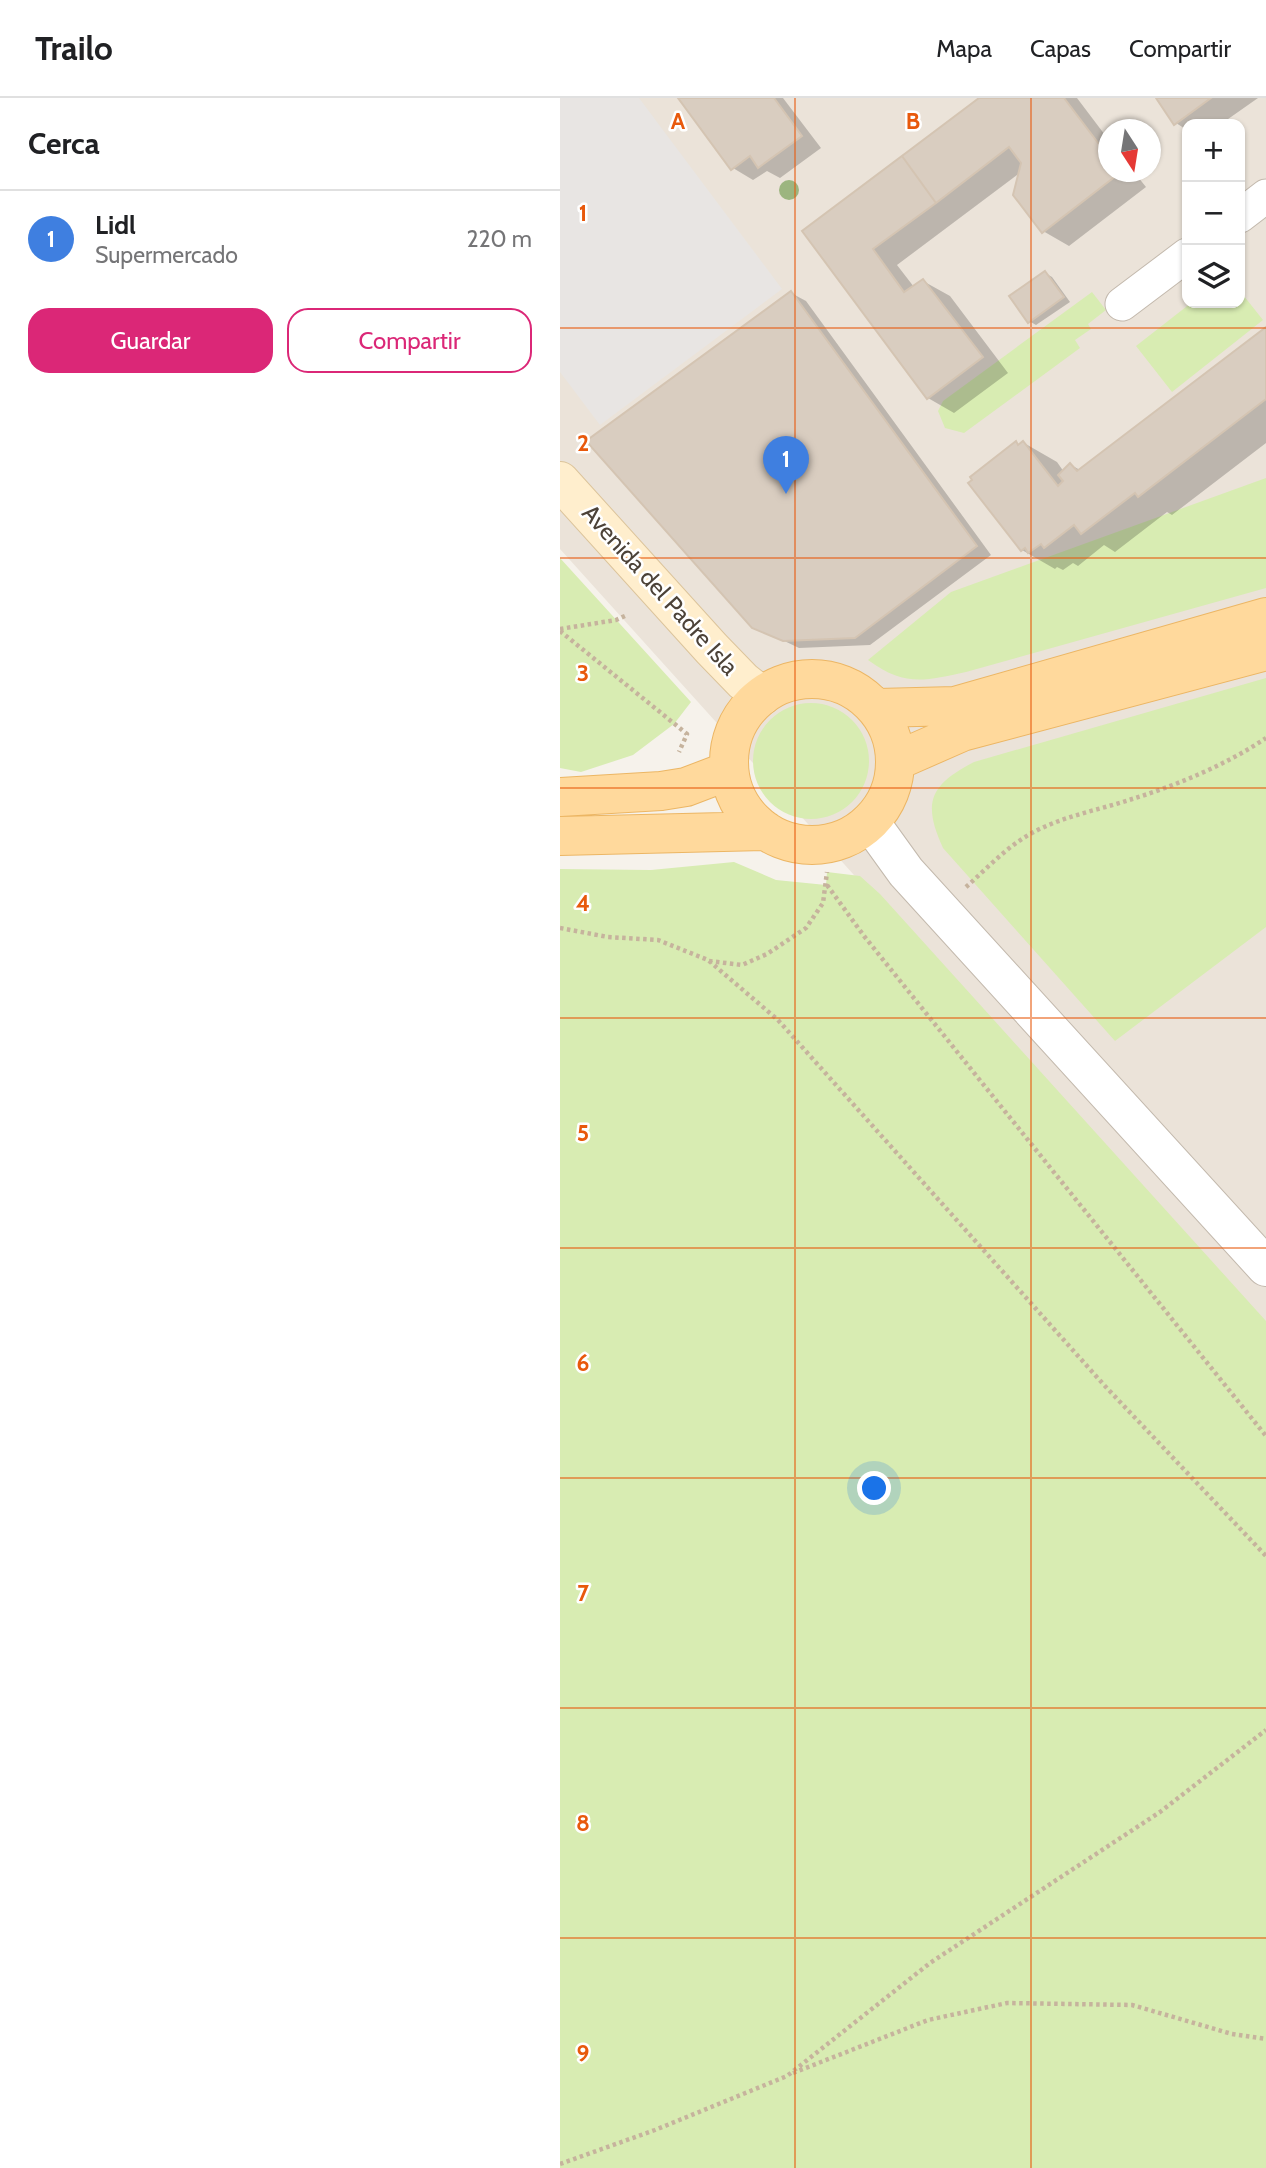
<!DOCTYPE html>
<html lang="es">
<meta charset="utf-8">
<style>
:root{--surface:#fff;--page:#f6f6f6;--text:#202124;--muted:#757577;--line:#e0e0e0;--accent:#db2777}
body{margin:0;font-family:Cabin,sans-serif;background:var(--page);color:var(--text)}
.controls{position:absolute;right:21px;top:21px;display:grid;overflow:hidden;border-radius:14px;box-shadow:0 2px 5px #0004}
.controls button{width:63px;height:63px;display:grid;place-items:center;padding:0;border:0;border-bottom:2px solid var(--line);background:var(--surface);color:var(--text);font:35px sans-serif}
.compass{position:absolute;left:538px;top:21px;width:63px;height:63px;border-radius:50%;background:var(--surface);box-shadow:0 2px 5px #0004;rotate:168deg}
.you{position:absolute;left:315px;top:1391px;width:24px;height:24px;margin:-18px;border:5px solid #fff;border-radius:50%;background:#1a73e8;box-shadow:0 0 0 10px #1a73e833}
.badge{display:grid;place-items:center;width:46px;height:46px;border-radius:50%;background:var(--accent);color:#fff;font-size:23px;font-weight:700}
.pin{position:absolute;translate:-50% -58px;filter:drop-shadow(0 2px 4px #0008)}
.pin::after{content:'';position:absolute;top:37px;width:24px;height:21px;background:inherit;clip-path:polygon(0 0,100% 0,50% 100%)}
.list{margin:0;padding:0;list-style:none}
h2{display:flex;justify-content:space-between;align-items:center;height:91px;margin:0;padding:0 28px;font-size:30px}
h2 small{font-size:23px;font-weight:400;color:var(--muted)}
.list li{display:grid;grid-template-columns:46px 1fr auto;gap:21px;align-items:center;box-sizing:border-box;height:98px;padding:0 28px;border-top:2px solid var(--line)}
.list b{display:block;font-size:26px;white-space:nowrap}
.list p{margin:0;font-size:23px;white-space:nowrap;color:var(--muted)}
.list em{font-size:23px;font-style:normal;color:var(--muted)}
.actions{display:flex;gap:14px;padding:21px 28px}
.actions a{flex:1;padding:16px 0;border:2px solid var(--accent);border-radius:21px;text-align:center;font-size:24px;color:var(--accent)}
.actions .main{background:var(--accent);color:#fff}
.icon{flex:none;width:38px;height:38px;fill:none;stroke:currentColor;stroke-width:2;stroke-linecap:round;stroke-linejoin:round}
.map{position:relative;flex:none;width:706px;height:2070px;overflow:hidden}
header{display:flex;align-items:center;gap:42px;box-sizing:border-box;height:98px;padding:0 35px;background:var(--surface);border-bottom:2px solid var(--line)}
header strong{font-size:33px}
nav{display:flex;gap:38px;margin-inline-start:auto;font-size:24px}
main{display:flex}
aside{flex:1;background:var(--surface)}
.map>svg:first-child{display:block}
</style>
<header>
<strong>Trailo</strong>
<nav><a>Mapa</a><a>Capas</a><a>Compartir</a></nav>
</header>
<main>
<aside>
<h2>Cerca<small></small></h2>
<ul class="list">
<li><span class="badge" style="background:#3f7fe0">1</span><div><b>Lidl</b><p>Supermercado</p></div><em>220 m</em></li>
</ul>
<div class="actions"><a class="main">Guardar</a><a>Compartir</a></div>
</aside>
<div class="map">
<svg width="706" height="2070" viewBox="0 0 706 2070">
<rect width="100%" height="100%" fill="#f6f2eb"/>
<!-- residential -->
<path fill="#ebe3d9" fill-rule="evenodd" d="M0,0H706V1234L0,451ZM627,26H680V205H627ZM548,32H590V74H548Z"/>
<!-- green -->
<path fill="#d8ecb2" d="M680,193L703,222L612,294L576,248L631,205H680Z
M532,194L546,212L528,226L531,231L515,242L520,250L404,335L385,330L378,313L383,303Z
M706,380V490L406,574C364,583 345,589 308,562L391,494Z
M0,460L131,604L114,626L73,657L21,674L0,670Z
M706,580V829L555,943L383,750C362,704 370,687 414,664Z
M193 663a58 58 0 1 1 116 0a58 58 0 1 1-116 0Z
M174,764L216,782L266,787L267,774L300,778L320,796L706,1223V2070H0V771L91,772Z"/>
<!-- parking -->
<path fill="#e8e5e3" d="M0,0H79L222,191L40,327L0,274Z"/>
<!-- shadow -->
<path fill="#0003" d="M120,0H223L261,50L220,80L207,73L193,82L173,70Z
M421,0H517L548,41V74H574L586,89L509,148L483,133L461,74L337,167L354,189L363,183L390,198L448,275L394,315L368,300L245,134Z
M598,0H698L661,26H627V32L616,25Z
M485,175L492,179L510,204L476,227L469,223Z
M231,195L246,203L431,457L310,547L239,550L193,528Z
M706,231V345L612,417L607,414L555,454L544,447L518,468L513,465L503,472L497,469L495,471L462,452L456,345L460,348L464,345L497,364L504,374L511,367L520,372Z"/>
<!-- building -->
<path fill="#d9cdc0" stroke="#d4c4b2" stroke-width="2" d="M118,0H214L242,38L198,70L190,58L171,72Z
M419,0H504L548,58V74H561L482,135L453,97L461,65L449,49L376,105L342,58Z
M596,0H651L614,27Z
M342,58L376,105L313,151L344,194L363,181L423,259L367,301L242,133Z
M485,173L504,199L468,225L449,198Z
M231,193L417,448L295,540L223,543L192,530L26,343Z
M706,229V301L578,399L575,395L521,436L514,427L484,450L481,446L468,455L465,450L461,453L408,385L412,382L410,379L456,343L458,347L463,343L498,388L503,383L498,377L510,365L517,373Z"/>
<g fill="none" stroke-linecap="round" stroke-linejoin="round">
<!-- minor casing -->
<g stroke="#c3b9ad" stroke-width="35">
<path id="minor" d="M680,118L706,98
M562,206L627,157"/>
</g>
<!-- tertiary casing -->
<g stroke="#c3b9ad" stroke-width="40">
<path id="tertiary" d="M310,724L346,774L706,1169"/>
</g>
<!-- secondary casing -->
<g stroke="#dcc49b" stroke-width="40">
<path id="secondary" d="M0,383L152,551L183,583L202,598"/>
</g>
<!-- primary casing -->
<g stroke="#ecb664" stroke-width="40">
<path id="primary" d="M169 664a83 83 0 1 1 166 0a83 83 0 1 1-166 0Z
M318,610L395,608L706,519
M336,663L402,634L706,553
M0,699L101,693L126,689L168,673
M0,738L206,733"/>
</g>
<!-- path -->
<path stroke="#c6b39d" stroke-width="4.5" stroke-dasharray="3.5 3.5" stroke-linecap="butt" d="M0,531L56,522L67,517
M0,533L127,636L119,654
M267,787L304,838L706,1338
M406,789C423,774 440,756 459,743C492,720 532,714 569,702C615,688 666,667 706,640
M0,830L48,839L98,842L148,862L218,922L544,1287L706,1458
M149,863L182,867L207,856L246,830L263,805L267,774
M233,1975L368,1922L447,1905L572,1907L672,1936L706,1941
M0,2066L95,2032L227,1978L370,1865L600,1714L706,1632"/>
<!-- minor -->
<use href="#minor" stroke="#fff" stroke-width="33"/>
<!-- tertiary -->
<use href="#tertiary" stroke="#fff" stroke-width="38"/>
<!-- secondary -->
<use href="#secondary" stroke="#ffeecd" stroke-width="38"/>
<!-- primary -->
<use href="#primary" stroke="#ffd99c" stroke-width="38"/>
</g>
<!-- trees -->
<circle fill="#9cb57f" cx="229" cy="92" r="10"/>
<!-- grid -->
<path fill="none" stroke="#e8590c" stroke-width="2" stroke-opacity="0.55" d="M235,0V2070M471,0V2070M0,230H706M0,460H706M0,690H706M0,920H706M0,1150H706M0,1380H706M0,1610H706M0,1840H706"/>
<g text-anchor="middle" stroke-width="5" stroke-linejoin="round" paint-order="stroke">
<!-- street labels -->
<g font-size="24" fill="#4c4238" stroke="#fff">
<text transform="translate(100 492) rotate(48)" y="8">Avenida del Padre Isla</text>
</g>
</g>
<g font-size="23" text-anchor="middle" font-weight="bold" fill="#e8590c" stroke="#fff" stroke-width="5" stroke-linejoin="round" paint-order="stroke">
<text x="118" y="31">A</text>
<text x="353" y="31">B</text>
<text x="23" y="123">1</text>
<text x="23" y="353">2</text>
<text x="23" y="583">3</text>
<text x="23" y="813">4</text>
<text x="23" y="1043">5</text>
<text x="23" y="1273">6</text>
<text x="23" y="1503">7</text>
<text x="23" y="1733">8</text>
<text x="23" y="1963">9</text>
</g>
</svg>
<div class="controls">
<button>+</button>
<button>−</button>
<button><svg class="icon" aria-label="layers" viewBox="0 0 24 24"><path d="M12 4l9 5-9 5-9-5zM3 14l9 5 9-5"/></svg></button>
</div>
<svg class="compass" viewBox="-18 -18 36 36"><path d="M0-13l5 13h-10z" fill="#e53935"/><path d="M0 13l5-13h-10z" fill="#757577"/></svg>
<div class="you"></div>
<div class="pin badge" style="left:226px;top:396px;background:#3f7fe0">1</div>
</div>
</main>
